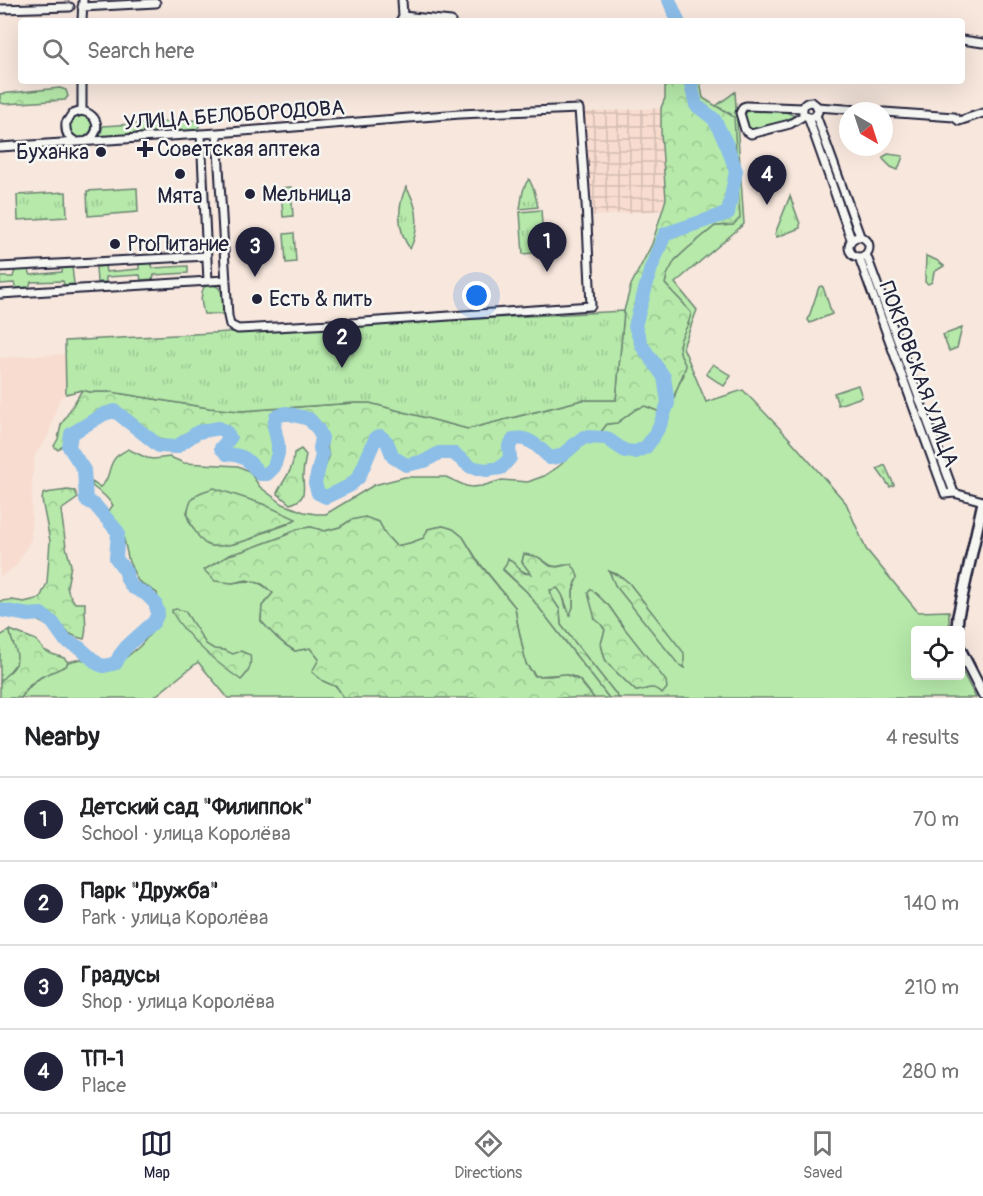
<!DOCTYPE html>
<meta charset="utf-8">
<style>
:root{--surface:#fff;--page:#f2f2f2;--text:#202124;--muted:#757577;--line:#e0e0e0;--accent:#22223b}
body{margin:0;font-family:Pangolin,sans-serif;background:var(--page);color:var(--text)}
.controls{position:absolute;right:18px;bottom:18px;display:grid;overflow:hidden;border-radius:6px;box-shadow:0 6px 24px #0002}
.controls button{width:54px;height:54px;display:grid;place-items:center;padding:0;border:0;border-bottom:2px solid var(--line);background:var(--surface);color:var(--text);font:30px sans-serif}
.compass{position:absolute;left:839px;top:102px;width:54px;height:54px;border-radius:50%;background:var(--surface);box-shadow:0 6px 24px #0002;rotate:141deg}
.you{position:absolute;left:477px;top:296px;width:21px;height:21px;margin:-15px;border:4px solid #fff;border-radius:50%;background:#1a73e8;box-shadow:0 0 0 9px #1a73e833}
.badge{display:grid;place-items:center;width:39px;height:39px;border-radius:50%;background:var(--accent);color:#fff;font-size:20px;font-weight:700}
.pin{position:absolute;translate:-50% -50px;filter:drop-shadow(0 2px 3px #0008)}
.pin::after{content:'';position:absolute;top:32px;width:21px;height:18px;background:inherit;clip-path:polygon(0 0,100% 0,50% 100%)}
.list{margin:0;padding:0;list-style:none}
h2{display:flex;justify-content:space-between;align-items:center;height:78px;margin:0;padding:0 24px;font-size:26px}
h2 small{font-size:20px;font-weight:400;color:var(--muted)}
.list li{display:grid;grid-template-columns:39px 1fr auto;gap:18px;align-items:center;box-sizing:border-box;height:84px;padding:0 24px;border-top:2px solid var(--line)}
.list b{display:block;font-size:22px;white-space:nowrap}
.list p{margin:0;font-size:20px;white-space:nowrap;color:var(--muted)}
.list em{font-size:20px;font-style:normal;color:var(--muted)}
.icon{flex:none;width:33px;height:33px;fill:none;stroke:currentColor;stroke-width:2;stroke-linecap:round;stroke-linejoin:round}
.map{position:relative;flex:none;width:983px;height:698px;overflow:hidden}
.search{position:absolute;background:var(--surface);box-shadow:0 6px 24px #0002;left:18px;right:18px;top:18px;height:66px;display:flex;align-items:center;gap:15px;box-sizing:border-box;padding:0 21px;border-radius:6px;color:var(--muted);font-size:22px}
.sheet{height:414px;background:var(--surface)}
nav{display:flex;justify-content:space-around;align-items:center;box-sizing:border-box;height:84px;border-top:2px solid var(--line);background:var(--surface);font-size:16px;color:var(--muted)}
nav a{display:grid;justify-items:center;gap:3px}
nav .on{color:var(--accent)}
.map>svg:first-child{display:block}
</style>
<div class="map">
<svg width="983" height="698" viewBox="0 0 983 698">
<defs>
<pattern id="industrial-grid" width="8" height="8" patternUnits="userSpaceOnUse" patternTransform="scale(1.5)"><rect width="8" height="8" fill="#f8dccf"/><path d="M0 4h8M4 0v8" fill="none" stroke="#d4bcb3"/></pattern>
<pattern id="forest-crowns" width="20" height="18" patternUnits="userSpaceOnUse" patternTransform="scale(1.5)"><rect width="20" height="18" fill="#b6e9aa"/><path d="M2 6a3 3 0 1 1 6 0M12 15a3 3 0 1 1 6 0" fill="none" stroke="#9cc893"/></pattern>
<pattern id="park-tufts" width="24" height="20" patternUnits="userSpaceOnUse" patternTransform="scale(1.5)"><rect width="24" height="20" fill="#b6e9aa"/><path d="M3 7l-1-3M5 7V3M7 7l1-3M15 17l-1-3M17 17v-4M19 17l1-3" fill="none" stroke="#9cc893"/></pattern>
</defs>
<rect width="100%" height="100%" fill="#f7e7dd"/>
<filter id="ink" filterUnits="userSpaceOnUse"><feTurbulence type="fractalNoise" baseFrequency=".0167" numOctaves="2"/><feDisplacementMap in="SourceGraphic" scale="12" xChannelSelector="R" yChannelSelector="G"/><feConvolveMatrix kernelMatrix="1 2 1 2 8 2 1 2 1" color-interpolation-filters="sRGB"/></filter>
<g filter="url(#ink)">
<!-- built -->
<path fill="#f8dccf" d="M65,354L66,394L59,399L48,436L35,455L32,478L31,539L16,566L0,577V358Z"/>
<!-- industrial -->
<path fill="url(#industrial-grid)" d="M661,108V134L666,199L662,210L593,216L583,112Z"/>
<!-- grass -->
<path fill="#b6e9aa" stroke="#6c8672" stroke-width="1.5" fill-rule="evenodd" d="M735,92L744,224L675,283L697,310L683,347L706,402L743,390L788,437L846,503L866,549L918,612L949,611V630H916V676H960L961,669L976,698H619L561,625L560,610L552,598L550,590L557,588L562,593L566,608L573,607V591L578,577L564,565C552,569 549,564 540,558C535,556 529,555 524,554L522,562L532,574C523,573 519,570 514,563L506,565L503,570L527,592L609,698H594C589,692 584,683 578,679C566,671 550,676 536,676L526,664L517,621L515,607L478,561L463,537L453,529L443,526L428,529L424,538L410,543L396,546L386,535L379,522L351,520L340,527L325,531L311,527L297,529L284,536L243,551L229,555L232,583C253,580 257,579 273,593L262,606L261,621C272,633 281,643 295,651L310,648L319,659L323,681L337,687L344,698H228L198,662L153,698H21C34,679 44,674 66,666L68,662L81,659L91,663L100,669L108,671L116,669L123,660L140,646L161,621L157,593L138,581L129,562L123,535L118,523L108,512L113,505L105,496L92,486V482L100,487C111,480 107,466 116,457C119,454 124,452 128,449L147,458L153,459L170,457L184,463L238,466L249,471L260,487L283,504L304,512L316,514H326L374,485L405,477H446L466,486L472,487L482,486L502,480L528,482L533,480L544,476L558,467L579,449L592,435L600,433L607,424L617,423L636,409L645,406L660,412L672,404L678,386L684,375L678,344L683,331L689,324L684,304L665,284L667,274L675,260L688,248L715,226L733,225L731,114L716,106ZM193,498L295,519L288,524L260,534L254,538L234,544L213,546C204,539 186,525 187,512C188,508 192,502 193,498ZM610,572L617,574L629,583L683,653L684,667ZM597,595L609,606L622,625L662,693C652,683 648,690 636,691L609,665L605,659L601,644L605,630L601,624Z
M748,110L786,112L797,117C785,124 760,135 746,129L744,116Z
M70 127a11 11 0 1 1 22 0a11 11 0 1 1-22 0Z
M195,120L199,124V127L194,131L100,136L103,126Z
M151,263L153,268L188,266V273L154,275L153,279L141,280L140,275L106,277V282H97L96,267L105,266L106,272L139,269V264Z
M72,267L74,284L64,285L63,281L31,282L29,287L16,288L14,283L0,284V277H13L15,270L28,269L31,275L62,272V268Z
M210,285C226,285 222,302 223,314H204C202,306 199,296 204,287Z
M713,364L731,376L724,386L706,374Z
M10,630C10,639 13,641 16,649C22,664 7,672 0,683V636Z"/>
<!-- forest -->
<path fill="url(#forest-crowns)" stroke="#6c8672" stroke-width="1.5" d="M665,81H700L703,98L734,117L740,218L733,225L715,226L688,248L675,260L667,275L665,284L684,304L691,313C687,338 670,338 686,366C684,373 681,378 679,384C674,394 673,403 667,412H660L645,406L636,409L617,423L607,424L600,433L592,435L588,433C570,438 570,450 551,453C536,443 537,435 515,435C512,438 509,441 507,446C504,455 505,463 491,467C475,470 463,452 448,450C442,449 435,450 430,453C421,458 416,464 404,459C396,456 388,442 382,435H374L365,449L357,475L350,481L335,488L328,493L320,489V481L329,457L326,441L323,433L301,415L273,416C266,430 274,433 276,446C277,454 274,464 269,471H261L245,452L236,453L227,449C231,440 231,435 225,427L217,425L200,428L193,433L178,440L169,442L153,437L123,417L118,411C98,409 91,424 78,435C71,441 64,444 58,450L54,446L58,439L61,425L82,390L90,392H111L209,408L240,411L354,403H370L468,429L582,400H616L624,311L631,285L652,244L666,199L661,133V108L665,98Z
M60,88L66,90L68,96L65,100L5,104L0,103V94Z
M301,449L306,455C305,462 303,469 303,476C303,490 308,499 290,504L277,493C284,479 294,470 294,453Z
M214,488L263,504L296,519C285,526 273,528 261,533C259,534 256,537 253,538C243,542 218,549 208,545C200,542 186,519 188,511C188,508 191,500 193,498C197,492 208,490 214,488Z
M67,490L75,491L78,498L61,510L66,547L71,565L67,587L69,594L75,603H85C84,615 88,628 84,639C70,636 63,630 56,618L46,625C33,617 15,612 0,610V601L12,600L24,602L40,598L47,583L50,541L42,500L43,494C51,491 58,492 67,490Z
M365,517L379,522L386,535L396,546L410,543L424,538L428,529L443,526L453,529L463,537L478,562L515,607L517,621L526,664L535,676H550L564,674L579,680L594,698H344L337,687L323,681L312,672L319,659L310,648L295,651C281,643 272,633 261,621L262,606L273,593L262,584L247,580L232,583L215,581L204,570L229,555L243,551L284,536L297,529L311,527L325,531L340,527L351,520Z
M524,554L538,557L550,566L557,567L571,564L576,570L578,577L573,591V607L570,615C565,605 565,595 557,588L550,590L552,598L560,610L561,625L619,698H609L527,592L503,569L506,565L508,558L524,573L531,574L522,562Z
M609,571L623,578L629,583L684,653V668L678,664L615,585Z
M591,589L609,606L622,625L666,681L667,688L662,694C652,683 648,690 636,691L609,665L605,659L601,644L605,630L601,624L595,619L588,593Z
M176,609L185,611L206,644L214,649L224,650L233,654L241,651L250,655C252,666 249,672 241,680C217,663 187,638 172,612V610Z
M10,630L36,640L44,650L52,654L64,658L68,662L66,666L41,677L30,685L21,698H0C0,694 0,687 0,683C3,675 13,672 16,664C20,650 10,643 10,630Z"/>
<!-- park -->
<path fill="url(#park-tufts)" stroke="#6c8672" stroke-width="1.5" d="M888,154L903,156L898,170L891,167L883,159V157Z
M756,170L767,183L759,189L752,179L753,172Z
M529,179L534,190L538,207L520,209C522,199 522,187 529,179Z
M291,187L293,216L283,217L281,188Z
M406,187C419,207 420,228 410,249C397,230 397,207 406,187Z
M137,188L138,212L88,216L87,191Z
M66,192L67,217L18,220L17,195Z
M790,196L800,224V228L777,237L775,234Z
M541,210L544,252L523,254L520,212Z
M294,233L296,262L286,263L284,234Z
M926,256L936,260L944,266L934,272L932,282L928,284L925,282Z
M821,286L823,287L832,314L810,323L808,320L819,287Z
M624,311L616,400H582L468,429L370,403H354L240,411L209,408L111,392H90L82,390L66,394L65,341Z
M962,328L957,348L949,351L943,335Z
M858,385L862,397L838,405L834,393Z
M885,465L894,485L890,487L877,469Z"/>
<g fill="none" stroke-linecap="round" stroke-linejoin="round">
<!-- river -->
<path stroke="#8cbee8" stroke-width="14" d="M669,0L678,21
M0,610L29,615L41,614L53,623L65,640L80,648L98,664L104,666L116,663L120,655L127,646L154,622L158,613L155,603L146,594L132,587L127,579L126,572L116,558L118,532L95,505L86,500L84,470L69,447L71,434L104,414L115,411L159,446L176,447L198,432L219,428L227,433L230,438L221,448L227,454C247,456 247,460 260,474H267L274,467L278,453V444L274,426L276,417L286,413L309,419L318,429L322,438L320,448L322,455L315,483L318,493L326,497L349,486L359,477L376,437L380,436L387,442L393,457L406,465L425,461L439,453H453L471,467L486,470L501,468L510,458L509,446L514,439C530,436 539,448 550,458L561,456L584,437L606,438L625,451L636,452L646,447L652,439L660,425L668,403L664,377L642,346L635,326L651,268L665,234L728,213L736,171L727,145L714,119L696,105L690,81"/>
<!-- minor casing -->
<g stroke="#22223b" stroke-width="11">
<path id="minor" d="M402,0L403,16
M82,7L156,3
M0,9L70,7
M82,21L83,0
M400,21L403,16L451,21
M962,40L983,43
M817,107L874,111
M803,108L746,106L743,107L740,113L745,130L751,134L790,124L805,115
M82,111V81
M884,112L954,117L959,121L983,113
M816,115L860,236
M808,117H814L818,112L817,106L812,102C805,102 802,106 803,113L808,117L851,239
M201,134L208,281
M75,141C68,138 65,132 66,123L72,114L82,111C99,115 102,132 87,141
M0,147L217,133L460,114L579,109L586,203L591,306L350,323L238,329L230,325L228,316L217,133
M849 247a10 10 0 1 1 20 0a10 10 0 1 1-20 0Z
M866,254L954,493
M859,257L945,494L954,493L983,501
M0,267L207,256
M0,294L225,280"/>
</g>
<!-- tertiary casing -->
<g stroke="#22223b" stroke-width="14">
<path id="tertiary" d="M957,630L958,616L983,502
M960,649L983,694"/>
</g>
<!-- minor -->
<use href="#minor" stroke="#f6f6f2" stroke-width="7"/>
<!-- tertiary -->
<use href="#tertiary" stroke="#f6f6f2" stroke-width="9"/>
</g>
</g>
<!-- markers -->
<g fill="#22223b" stroke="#f6f6f2" stroke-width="2">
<path d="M142 140h6v6h6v6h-6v6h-6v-6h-6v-6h6z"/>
<circle cx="101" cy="152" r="6"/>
<circle cx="180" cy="174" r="6"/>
<circle cx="250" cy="194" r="6"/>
<circle cx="115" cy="244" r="6"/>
<circle cx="257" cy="299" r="6"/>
</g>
<g text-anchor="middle" stroke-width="5" stroke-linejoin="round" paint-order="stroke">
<!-- street labels -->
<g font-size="21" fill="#22223b" stroke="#f6f6f2">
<text transform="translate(234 115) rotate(-4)" y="7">УЛИЦА БЕЛОБОРОДОВА</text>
<text transform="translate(919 374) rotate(70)" y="7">ПОКРОВСКАЯ УЛИЦА</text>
</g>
<!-- poi labels -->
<g font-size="21" fill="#22223b" stroke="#f6f6f2" text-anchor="start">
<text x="157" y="156">Советская аптека</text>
<text x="89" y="159" text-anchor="end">Буханка</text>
<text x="262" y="201">Мельница</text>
<text x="180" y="203" text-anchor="middle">Мята</text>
<text x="127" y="251">ProПитание</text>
<text x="269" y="306">Есть &amp; пить</text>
</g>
</g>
</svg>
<div class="controls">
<button><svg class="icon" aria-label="locate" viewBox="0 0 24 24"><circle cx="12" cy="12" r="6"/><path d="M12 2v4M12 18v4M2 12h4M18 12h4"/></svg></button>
</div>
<svg class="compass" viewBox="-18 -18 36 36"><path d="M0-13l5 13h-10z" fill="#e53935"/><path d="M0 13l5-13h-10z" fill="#757577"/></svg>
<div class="you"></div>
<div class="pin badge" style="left:547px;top:272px">1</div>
<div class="pin badge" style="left:342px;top:368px">2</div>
<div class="pin badge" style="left:255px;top:277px">3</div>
<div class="pin badge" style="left:767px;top:205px">4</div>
<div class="search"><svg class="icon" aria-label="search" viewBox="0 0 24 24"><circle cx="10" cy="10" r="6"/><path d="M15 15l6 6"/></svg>Search here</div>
</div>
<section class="sheet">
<h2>Nearby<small>4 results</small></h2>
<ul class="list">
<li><span class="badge">1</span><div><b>Детский сад &quot;Филиппок&quot;</b><p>School · улица Королёва</p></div><em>70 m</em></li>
<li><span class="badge">2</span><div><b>Парк &quot;Дружба&quot;</b><p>Park · улица Королёва</p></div><em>140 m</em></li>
<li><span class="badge">3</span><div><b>Градусы</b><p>Shop · улица Королёва</p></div><em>210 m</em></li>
<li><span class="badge">4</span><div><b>ТП-1</b><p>Place</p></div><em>280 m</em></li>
</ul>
</section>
<nav>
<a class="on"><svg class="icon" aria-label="map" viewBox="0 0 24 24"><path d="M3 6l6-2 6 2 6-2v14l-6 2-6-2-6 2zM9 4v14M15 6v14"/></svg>Map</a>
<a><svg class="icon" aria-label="directions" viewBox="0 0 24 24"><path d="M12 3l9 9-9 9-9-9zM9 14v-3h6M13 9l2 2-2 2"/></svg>Directions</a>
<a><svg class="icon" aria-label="saved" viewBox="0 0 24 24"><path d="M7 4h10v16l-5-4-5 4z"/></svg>Saved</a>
</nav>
